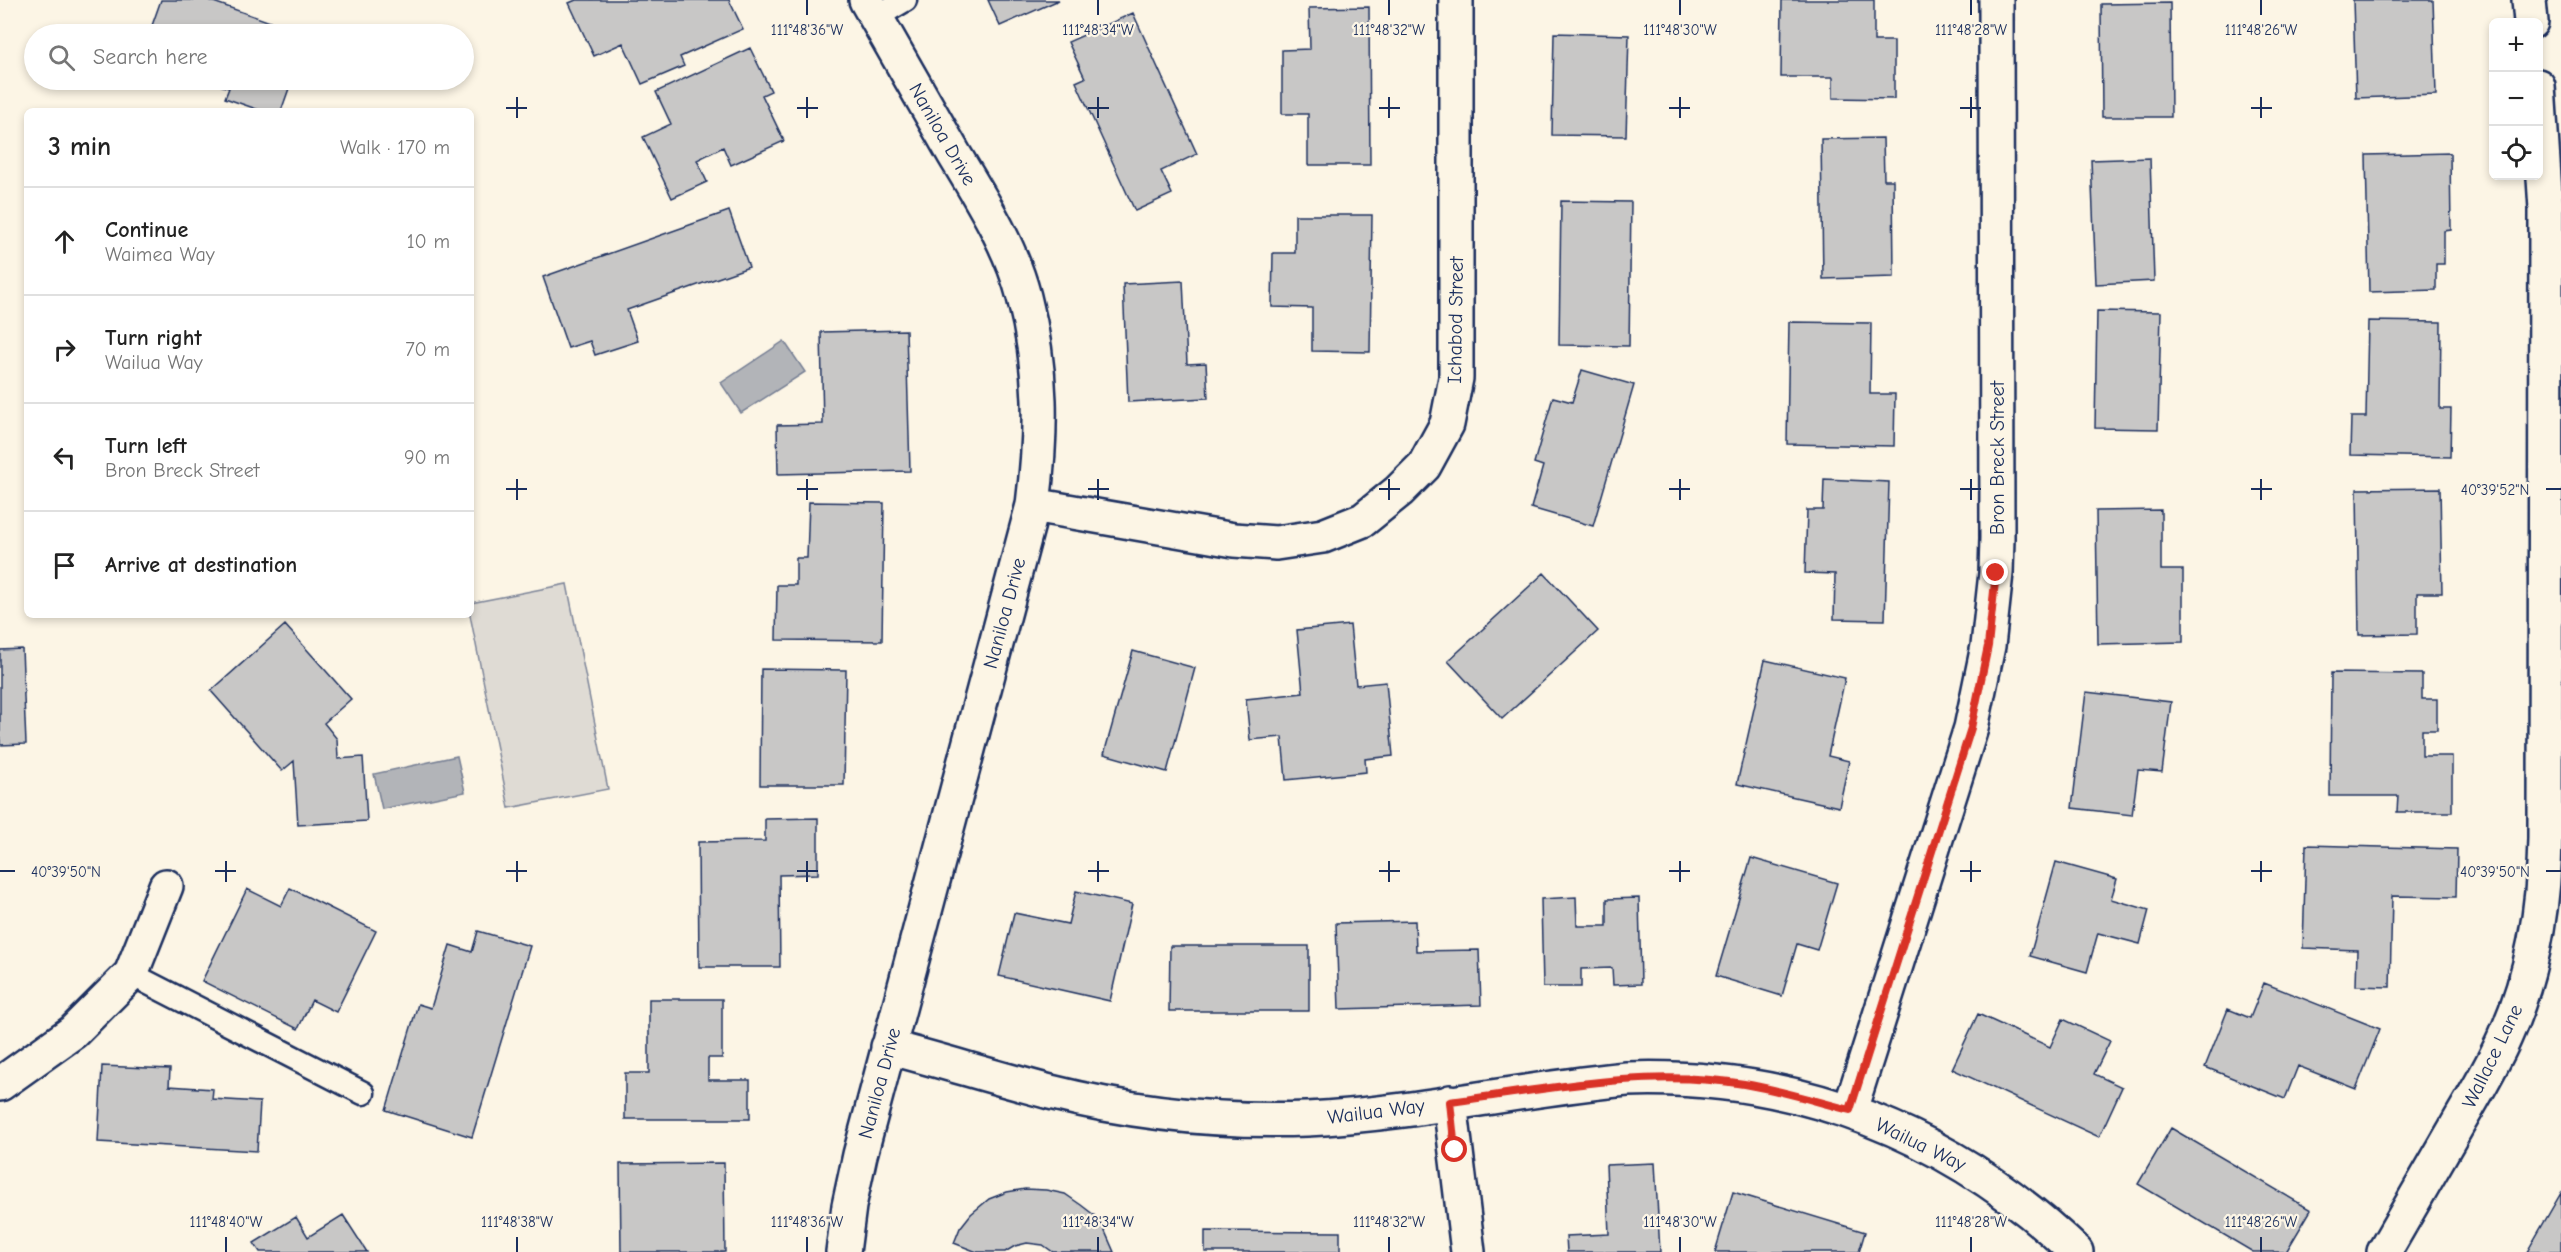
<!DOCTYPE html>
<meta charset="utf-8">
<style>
:root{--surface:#fff;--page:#f6f6f6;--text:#222;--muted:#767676;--line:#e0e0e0}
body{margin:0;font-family:"Comic Neue",sans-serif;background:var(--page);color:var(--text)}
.controls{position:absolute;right:18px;top:18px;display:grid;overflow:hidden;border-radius:9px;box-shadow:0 3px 9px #0003}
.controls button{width:54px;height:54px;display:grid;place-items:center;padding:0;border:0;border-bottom:2px solid var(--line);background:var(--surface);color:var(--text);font:30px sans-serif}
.stop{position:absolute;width:18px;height:18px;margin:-14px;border:4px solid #d93025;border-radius:50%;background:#fff}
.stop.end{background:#d93025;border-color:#fff;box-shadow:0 2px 6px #0008}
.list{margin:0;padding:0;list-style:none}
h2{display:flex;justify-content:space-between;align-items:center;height:78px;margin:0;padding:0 24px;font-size:26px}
h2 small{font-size:20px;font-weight:400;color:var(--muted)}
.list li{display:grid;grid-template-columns:39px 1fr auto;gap:18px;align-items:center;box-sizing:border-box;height:108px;padding:0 24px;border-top:2px solid var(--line)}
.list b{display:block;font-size:22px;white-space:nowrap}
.list p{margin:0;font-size:20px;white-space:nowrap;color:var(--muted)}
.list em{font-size:20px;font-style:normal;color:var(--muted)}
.icon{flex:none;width:33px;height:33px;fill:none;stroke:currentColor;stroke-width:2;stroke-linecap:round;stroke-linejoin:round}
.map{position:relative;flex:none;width:2561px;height:1252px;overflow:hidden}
.search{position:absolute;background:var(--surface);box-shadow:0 3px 9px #0003;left:24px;top:24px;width:450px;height:66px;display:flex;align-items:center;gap:15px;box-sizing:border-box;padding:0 21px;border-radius:33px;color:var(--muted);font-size:22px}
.panel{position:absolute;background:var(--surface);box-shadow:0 3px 9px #0003;left:24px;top:108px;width:450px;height:510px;border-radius:9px}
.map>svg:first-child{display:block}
</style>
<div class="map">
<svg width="2561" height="1252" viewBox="0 0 2561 1252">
<rect width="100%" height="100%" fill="#fcf5e5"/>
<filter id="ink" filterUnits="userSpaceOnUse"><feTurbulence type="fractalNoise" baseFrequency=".0167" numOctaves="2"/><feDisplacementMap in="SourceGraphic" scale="12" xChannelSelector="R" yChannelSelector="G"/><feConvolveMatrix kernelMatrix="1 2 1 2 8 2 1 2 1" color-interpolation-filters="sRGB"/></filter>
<g filter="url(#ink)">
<!-- green -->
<path fill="#dfdbd4" stroke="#7d8599" stroke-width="1.5" d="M567,584L608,789L509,808L470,615L471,603Z"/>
<!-- water -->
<path fill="#b2b4b8" stroke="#767f94" stroke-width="1.5" d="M784,341L805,372L741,413L721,383Z
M457,756L465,792L382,809L374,774Z"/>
<!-- building -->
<path fill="#c8c7c6" stroke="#1b2f5e" stroke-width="1.5" d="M161,0H208L304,34H149Z
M576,0H729L743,29L680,57L684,66L642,84L623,43L594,56L569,3Z
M988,0H1059L1000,26Z
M1782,0H1874V41H1894V99L1833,98V77H1781Z
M2353,0H2433L2436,95L2356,98Z
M2170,3L2171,117H2102L2101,4Z
M1369,7L1370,165H1308V114H1282V50L1310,49L1309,8Z
M1133,13L1197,154L1161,171L1172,194L1135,211L1076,82L1085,78L1068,42Z
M1554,33L1629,35L1626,136L1552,135Z
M750,48L771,91L762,95L784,141L731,165L723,147L697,160L707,182L672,198L643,137L671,124L656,92Z
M204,80H292L281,111H262L225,98L229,88Z
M1883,138L1884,180H1893L1894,277L1823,279L1821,139Z
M2450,153L2451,230L2444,231V264H2436V290L2369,292L2366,155Z
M2150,158L2154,281L2096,284L2091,160Z
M1561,201L1631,202L1629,346L1559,345Z
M729,211L749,267L627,310L638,341L595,355L590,341L568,348L543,277Z
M1295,215H1372L1370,352L1312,351V308L1272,307L1273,253H1295Z
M1183,281L1187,364L1206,363L1208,398L1128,402L1123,284Z
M2097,311L2161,312L2158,429L2095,428Z
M2368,321L2441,322L2440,409H2451L2450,457L2350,455L2351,417H2366Z
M1789,322L1871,323L1870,394H1895L1894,446L1787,444Z
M906,330L910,471L778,474L777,425L823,424L821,332Z
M1582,370L1634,385L1593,526L1531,508L1543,466L1534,463L1553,397L1572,402Z
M1824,479L1889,482L1885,620L1834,619L1835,574L1805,573L1807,510H1823Z
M2440,488L2442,593H2417V634L2359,635L2357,489Z
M809,502L884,503L882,641L776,640L777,585H796V558H807Z
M2161,510V570H2183V642L2098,644L2096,511Z
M1544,573L1598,631L1502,719L1448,661Z
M285,625L351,699L324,723L337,739L338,759L363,757L367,821L298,825L294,761L282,771L211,691Z
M1350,625L1356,685L1386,682L1393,756L1365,759L1366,772L1286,780L1282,737L1250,740L1246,699L1303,693L1297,630Z
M22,649L26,744L0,745V650Z
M1133,651L1195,668L1167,772L1104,754Z
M1765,660L1845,678L1828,756L1849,761L1839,807L1737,784Z
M761,669L846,670L844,785H760Z
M2331,673L2422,674V699H2437V730H2422V756H2452V812H2397L2398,796H2330Z
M2086,692L2171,702L2162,772L2138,770L2132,815L2072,808Z
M818,818V874L779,875L780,967H699L698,842L765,841V819Z
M2306,845L2457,849L2456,897L2392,896L2390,987L2356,986L2357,950L2303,948Z
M1751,858L1837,883L1817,950L1797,944L1782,996L1716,976Z
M2056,862L2117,879L2111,899L2149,910L2140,944L2098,933L2087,972L2030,956Z
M290,888L376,931L336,1012L312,1000L298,1029L202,981L247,889L281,906Z
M1076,891L1132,904L1110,1001L999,976L1014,913L1068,924Z
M1576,897L1577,926H1607V899L1639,898L1641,984L1613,985L1612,968L1581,969V987H1543L1541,899Z
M1415,921L1416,951L1479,950L1481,1005L1339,1009L1336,923Z
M478,931L530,946L472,1137L386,1110L418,1004L431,1008L450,945L472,952Z
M1170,946H1309V1011H1169Z
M2264,983L2380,1029L2356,1089L2298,1066L2285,1099L2205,1067L2228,1009L2250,1018Z
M649,999H722V1058H708V1080H750V1119H625V1073H649Z
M1978,1014L2050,1047L2063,1019L2110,1041L2094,1074L2122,1087L2099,1137L1952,1069Z
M102,1066L170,1069L169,1086L213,1089L212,1099L260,1102L257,1151L98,1142Z
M2171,1128L2311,1210L2286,1252H2253L2138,1184Z
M724,1163L725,1252H621L620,1164Z
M1655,1163L1660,1252H1567L1566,1236L1609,1234L1606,1165Z
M1025,1189L1046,1190L1065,1194L1081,1205L1094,1215L1103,1227L1114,1252H1053L1043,1245L1027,1243L1015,1246L1005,1252H977L954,1243L960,1228L971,1214L989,1199L1007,1192Z
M1733,1192L1865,1232L1859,1252H1715Z
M2561,1193V1252H2527Z
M343,1215L367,1252H260L254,1243L296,1217L308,1237Z
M1205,1231L1340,1232V1252H1205Z"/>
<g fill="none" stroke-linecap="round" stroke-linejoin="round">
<!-- service casing -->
<g stroke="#1b2f5e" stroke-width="27">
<path id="service" d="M876,17L905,0
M131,974L363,1093"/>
</g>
<!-- minor casing -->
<g stroke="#1b2f5e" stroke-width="38">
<path id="minor" d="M2529,0L2531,22
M1033,505L1234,540L1276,543L1323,536L1363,520L1399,491L1424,466L1447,424L1456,378V0
M888,1047C942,1061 996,1078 1050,1092C1133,1113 1222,1122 1307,1119C1414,1114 1520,1089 1627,1079C1798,1073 1953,1134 2076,1252
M0,1084L73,1032L131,974L166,886
M1450,1102L1468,1252
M1850,1110L1971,728L1988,646L1996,573L1997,538L1996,0
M843,1252L849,1206L860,1155L1033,505C1042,431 1043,370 1024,297C1011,246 981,199 954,154C925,103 895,51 866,0
M2384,1252C2408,1211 2431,1170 2455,1129C2472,1099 2491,1069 2505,1037C2533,975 2544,906 2545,838L2546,209L2538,86"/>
</g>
<!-- service -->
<use href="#service" stroke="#fcf5e5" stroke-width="22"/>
<!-- minor -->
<use href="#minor" stroke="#fcf5e5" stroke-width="33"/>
</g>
</g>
<g fill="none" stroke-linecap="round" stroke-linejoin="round" filter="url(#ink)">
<!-- route -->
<path stroke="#d93025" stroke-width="8" d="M1455,1150L1450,1102C1547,1089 1646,1068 1744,1084C1780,1090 1815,1101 1850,1110L1971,728L1988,646L1996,573"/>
</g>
<!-- ticks -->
<path fill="none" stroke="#1b2f5e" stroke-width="2" d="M807,0V15M1098,0V15M1389,0V15M1680,0V15M1971,0V15M2261,0V15M517,97V118M807,97V118M1098,97V118M1389,97V118M1680,97V118M1971,97V118M2261,97V118M506,108H527M797,108H818M1088,108H1109M1379,108H1400M1669,108H1690M1960,108H1981M2251,108H2272M517,479V500M807,479V500M1098,479V500M1389,479V500M1680,479V500M1971,479V500M2261,479V500M506,489H527M797,489H818M1088,489H1109M1379,489H1400M1669,489H1690M1960,489H1981M2251,489H2272M2546,489H2561M226,861V882M517,861V882M807,861V882M1098,861V882M1389,861V882M1680,861V882M1971,861V882M2261,861V882M0,871H15M215,871H236M506,871H527M797,871H818M1088,871H1109M1379,871H1400M1669,871H1690M1960,871H1981M2251,871H2272M2546,871H2561M226,1237V1252M517,1237V1252M807,1237V1252M1098,1237V1252M1389,1237V1252M1680,1237V1252M1971,1237V1252M2261,1237V1252"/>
<g text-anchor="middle" stroke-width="4.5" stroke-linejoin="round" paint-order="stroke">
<!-- street labels -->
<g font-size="20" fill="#1b2f5e" stroke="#fcf5e5">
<text transform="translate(943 134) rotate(60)" y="7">Naniloa Drive</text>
<text transform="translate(1455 320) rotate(-89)" y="7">Ichabod Street</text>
<text transform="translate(1997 458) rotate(-90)" y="7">Bron Breck Street</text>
<text transform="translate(1004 613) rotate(-75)" y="7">Naniloa Drive</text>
<text transform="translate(2492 1056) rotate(-64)" y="7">Wallace Lane</text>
<text transform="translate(879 1083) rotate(-75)" y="7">Naniloa Drive</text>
<text transform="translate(1376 1111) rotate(-7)" y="7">Wailua Way</text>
<text transform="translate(1921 1144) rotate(26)" y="7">Wailua Way</text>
</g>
</g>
<g font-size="15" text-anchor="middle" fill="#1b2f5e" stroke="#fcf5e5" stroke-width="4.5" stroke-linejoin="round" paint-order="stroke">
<text x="807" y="35">111°48'36"W</text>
<text x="1098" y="35">111°48'34"W</text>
<text x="1389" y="35">111°48'32"W</text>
<text x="1680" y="35">111°48'30"W</text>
<text x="1971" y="35">111°48'28"W</text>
<text x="2261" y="35">111°48'26"W</text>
<text x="2495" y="495">40°39'52"N</text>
<text x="66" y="877">40°39'50"N</text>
<text x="2495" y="877">40°39'50"N</text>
<text x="226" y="1227">111°48'40"W</text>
<text x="517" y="1227">111°48'38"W</text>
<text x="807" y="1227">111°48'36"W</text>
<text x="1098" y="1227">111°48'34"W</text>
<text x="1389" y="1227">111°48'32"W</text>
<text x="1680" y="1227">111°48'30"W</text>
<text x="1971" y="1227">111°48'28"W</text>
<text x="2261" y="1227">111°48'26"W</text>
</g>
</svg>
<div class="controls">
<button>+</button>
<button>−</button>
<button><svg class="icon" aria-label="locate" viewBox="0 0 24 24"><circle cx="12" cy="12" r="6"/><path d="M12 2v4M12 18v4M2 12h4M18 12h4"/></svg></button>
</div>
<div class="stop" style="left:1455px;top:1150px"></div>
<div class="stop end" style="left:1996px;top:573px"></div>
<div class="search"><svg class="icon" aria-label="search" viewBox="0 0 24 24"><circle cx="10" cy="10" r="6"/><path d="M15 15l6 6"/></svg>Search here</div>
<section class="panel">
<h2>3 min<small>Walk · 170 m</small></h2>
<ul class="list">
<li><svg class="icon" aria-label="ahead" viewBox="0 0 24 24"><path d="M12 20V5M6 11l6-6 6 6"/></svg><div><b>Continue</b><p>Waimea Way</p></div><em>10 m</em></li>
<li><svg class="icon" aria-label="right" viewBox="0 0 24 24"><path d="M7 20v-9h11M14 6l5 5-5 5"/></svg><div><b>Turn right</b><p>Wailua Way</p></div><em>70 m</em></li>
<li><svg class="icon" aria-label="left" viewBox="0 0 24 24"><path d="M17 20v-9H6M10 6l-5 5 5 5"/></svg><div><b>Turn left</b><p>Bron Breck Street</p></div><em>90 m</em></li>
<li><svg class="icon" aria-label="arrive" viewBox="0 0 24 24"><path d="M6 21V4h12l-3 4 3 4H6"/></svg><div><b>Arrive at destination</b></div></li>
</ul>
</section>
</div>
